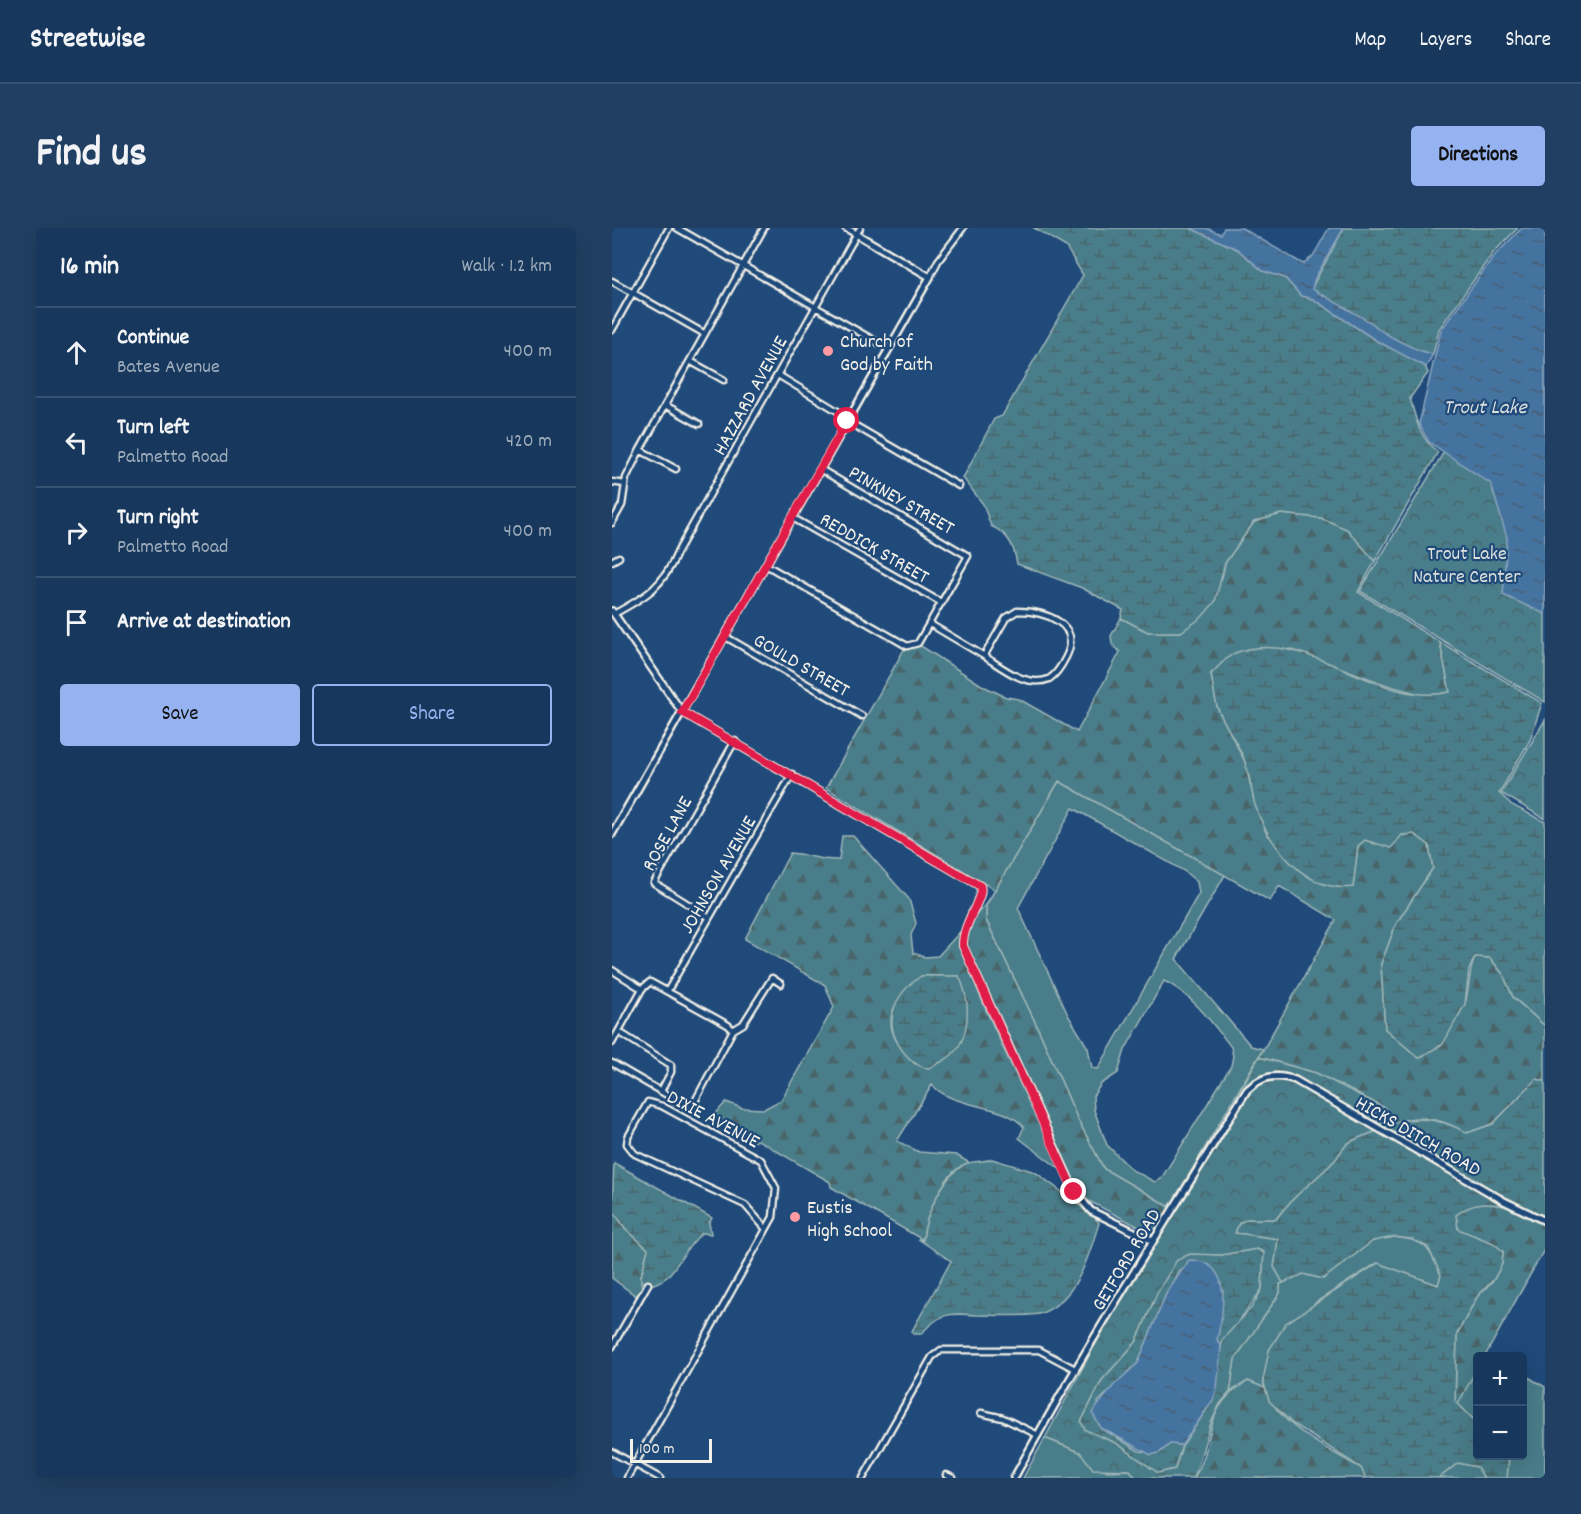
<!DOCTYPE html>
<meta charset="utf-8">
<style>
:root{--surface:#17385c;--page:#203f62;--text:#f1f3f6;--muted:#9eacbb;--line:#365272;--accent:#95b2f1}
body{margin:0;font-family:Dekko,sans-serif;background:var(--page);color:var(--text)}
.controls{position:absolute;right:18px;bottom:18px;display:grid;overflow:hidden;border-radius:6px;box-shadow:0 6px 24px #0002}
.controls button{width:54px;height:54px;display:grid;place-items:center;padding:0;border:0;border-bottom:2px solid var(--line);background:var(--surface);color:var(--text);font:30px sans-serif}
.scale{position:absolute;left:18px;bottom:15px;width:82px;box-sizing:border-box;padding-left:6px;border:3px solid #f4f1e8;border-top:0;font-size:16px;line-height:21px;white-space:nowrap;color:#f4f1e8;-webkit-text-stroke:4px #1f4a7a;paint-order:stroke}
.stop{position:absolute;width:18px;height:18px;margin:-14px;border:4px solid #e11d48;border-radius:50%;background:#fff}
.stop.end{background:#e11d48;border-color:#fff;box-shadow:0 2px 6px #0008}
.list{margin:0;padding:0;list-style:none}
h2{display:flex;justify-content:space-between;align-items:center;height:78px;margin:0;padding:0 24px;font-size:26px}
h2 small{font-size:20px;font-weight:400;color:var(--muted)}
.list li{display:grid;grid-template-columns:39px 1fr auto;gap:18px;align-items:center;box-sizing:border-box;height:90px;padding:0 24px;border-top:2px solid var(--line)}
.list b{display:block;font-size:22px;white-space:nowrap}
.list p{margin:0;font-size:20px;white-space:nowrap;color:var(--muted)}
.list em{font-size:20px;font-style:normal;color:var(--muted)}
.actions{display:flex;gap:12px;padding:18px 24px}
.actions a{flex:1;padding:14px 0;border:2px solid var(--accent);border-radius:6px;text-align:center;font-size:21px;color:var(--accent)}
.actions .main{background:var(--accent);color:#111}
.icon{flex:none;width:33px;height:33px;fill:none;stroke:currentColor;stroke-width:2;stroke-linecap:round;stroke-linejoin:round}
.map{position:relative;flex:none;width:933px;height:1250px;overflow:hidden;border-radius:6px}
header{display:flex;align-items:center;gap:36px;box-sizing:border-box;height:84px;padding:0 30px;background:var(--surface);border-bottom:2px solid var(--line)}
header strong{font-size:28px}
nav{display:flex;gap:33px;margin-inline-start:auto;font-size:21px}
.intro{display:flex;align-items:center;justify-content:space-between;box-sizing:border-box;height:144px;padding:0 36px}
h1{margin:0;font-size:42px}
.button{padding:15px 27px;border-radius:6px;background:var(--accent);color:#111;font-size:21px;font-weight:700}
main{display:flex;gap:36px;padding:0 36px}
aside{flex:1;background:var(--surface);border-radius:6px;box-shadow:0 6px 24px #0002}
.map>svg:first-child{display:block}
</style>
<header>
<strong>Streetwise</strong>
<nav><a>Map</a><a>Layers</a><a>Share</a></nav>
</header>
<div class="intro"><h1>Find us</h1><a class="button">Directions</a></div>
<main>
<aside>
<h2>16 min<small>Walk · 1.2 km</small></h2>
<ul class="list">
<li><svg class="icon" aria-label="ahead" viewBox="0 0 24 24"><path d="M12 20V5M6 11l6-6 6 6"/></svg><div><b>Continue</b><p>Bates Avenue</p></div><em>400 m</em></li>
<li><svg class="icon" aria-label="left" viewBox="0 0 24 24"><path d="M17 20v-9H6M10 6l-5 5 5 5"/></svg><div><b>Turn left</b><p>Palmetto Road</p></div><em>420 m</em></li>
<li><svg class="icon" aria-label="right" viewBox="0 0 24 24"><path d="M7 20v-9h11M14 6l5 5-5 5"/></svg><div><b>Turn right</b><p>Palmetto Road</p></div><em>400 m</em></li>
<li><svg class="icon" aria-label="arrive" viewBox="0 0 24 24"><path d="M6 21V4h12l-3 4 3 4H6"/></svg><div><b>Arrive at destination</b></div></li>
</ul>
<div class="actions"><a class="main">Save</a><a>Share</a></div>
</aside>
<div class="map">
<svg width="933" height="1250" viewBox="0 0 933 1250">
<defs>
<pattern id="forest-firs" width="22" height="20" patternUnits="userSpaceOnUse" patternTransform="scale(1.5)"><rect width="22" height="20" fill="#4a7d89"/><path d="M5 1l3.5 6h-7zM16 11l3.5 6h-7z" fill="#4a656b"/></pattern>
<pattern id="wetland-marsh" width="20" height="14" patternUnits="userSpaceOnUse" patternTransform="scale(1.5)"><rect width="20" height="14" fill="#4a7d89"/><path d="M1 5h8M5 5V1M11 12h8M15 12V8" fill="none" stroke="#4a656b"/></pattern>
<pattern id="park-crowns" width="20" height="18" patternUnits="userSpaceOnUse" patternTransform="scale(1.5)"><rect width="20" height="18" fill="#4a7d89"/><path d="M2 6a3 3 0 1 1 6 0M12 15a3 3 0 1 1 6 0" fill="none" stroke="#4a656b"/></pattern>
<pattern id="water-ripples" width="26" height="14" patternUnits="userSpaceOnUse" patternTransform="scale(1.5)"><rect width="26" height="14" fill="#4573a0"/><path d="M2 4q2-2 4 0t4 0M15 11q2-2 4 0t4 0" fill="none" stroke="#475e73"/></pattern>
</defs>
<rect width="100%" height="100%" fill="#1f4a7a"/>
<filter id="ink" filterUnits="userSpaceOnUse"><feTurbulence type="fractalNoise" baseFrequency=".0167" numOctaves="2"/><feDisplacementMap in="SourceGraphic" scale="12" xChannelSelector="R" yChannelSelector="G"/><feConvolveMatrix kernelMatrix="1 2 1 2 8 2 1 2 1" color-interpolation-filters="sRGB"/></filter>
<g filter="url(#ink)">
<!-- green -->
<path fill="#4a7d89" stroke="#9fb7b8" stroke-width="1.5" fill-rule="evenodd" d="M447,553L613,647L564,731L639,818L651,821L558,979L492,941L466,892L424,796L374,692V677ZM461,580L572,643L585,654L587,665L486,841L480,840L476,820L456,787L406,680ZM552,753C579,765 601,796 619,819L621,828L619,838L549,951L543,954L520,942L495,917L482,882L481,868L489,856L506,845L513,822Z
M782,1009C816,1013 815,1018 829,1047L826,1057L765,1035L704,1074L651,1152L653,1160L636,1153L618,1164L623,1131L668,1065V1056L691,1046L711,1051L760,1013Z
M865,1140V1195L846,1176Z
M911,1146L933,1159V1250H895L897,1228H910Z
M433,1210L468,1224L495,1243L518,1242L524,1250H411Z
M846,1235L865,1239L872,1250H827Z"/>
<!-- forest -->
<path fill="url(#forest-firs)" stroke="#9fb7b8" stroke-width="1.5" fill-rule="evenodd" d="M669,286L709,290L735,301L763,333L746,364L828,414L838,464L815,468L778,458L678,421L599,445L605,479L633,534L643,576L655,607L741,659L746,618L753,612L763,616L790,607L803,606L817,617L821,640L784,696L769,736L773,801L807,830C822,814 845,796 853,775C858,760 856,745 863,729L878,730L891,746L901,769L933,798V853L924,852L881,896L854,905C840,896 821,889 804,890C784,891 783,899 761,892L773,880L704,845L647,829L724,692L667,658L658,673L447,553L383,662L214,560L294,418L306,416L371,458L394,469L407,471L465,504L508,424L500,416L499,408L509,390L536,404H569L610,350L613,335L642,294Z
M230,608H241L297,671L304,695L299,707L301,725L313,729L326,728L348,704C345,733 432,904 449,942L407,910L412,899C389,873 345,883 320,857L285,913L307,924L344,927L358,935C333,939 313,989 311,1012L219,959L218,954L146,912L142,914L100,890L114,874L130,880L152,881L169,872L222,779L213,757L133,711L178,625C195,626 209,633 227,632ZM309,748H347L303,836C268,800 272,781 309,748Z
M378,671L374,677V692L424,796L466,892L492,941L558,979L544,1002L529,1000L469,969L465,963L354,717L359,693Z
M872,974L897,979L933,996V1020L873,1128H866L865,1140L846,1176L843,1174L845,1106L865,1069L882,1051L890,1036L891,1023L846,1001L844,987L854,979Z
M0,981L13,1000L36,1021L29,1048L30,1063L24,1068L0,1050Z
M636,1153L653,1160C665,1197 717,1222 749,1240L754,1250H582C606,1212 587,1181 636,1153Z"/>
<!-- wetland -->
<path fill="url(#wetland-marsh)" stroke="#9fb7b8" stroke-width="1.5" d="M422,0H578L625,21L651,43L673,50L689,68L701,71L765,113L812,136L816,145L798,170C804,191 807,210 826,224L763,333L735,301L709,290L669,286L642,294L613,335L603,374L589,390L569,404H536L509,390L511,382L470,360L405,336C402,318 397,306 379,298L371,276L351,250L382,191L390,188L471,47L454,19Z
M732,0H906L881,25L827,101L821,126C806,124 770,106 759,95L699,61Z
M828,414L930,475L918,512L887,565L900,577L933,594V798L901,769L891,746L878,730L863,729L857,742L853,776L831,816L807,830L773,801L769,736L784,696L821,640L817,617L802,606L790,607L779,620L753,612L746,618L741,659C694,665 657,618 643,577C639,562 638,546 632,531C625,513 611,496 605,478C602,467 601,456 599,446C606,439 615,428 623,425C698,398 764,481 838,464Z
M309,748H347C360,775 360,819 329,834C325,836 320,839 316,840C308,840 301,834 296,829C269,800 278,769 309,748Z
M924,851L933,853V988L893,971L770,900C797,886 830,890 855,905L881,896Z
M764,903L897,979C876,975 862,973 844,987L846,1001L881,1015L891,1023L890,1036L882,1051L865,1069L845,1106L843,1173L865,1195L866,1228H897L895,1250H872L865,1239L846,1235L827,1250H754L749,1240L681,1196L657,1173L651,1152L657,1122L674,1095L766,1035L826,1057L829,1047L816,1019L799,1011L782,1009L761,1013L711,1051L691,1046L671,1055L662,1039L666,1011L623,1005L627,995L635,991H664C681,967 703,953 723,932C728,926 732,917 738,914C746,909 756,907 764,903Z
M380,931L423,944L481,987L487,995C477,1028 465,1071 430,1085C422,1089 376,1087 365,1087C337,1085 329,1084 309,1106H302L300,1103L339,1033L306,1011L311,1012C313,987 331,948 353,936C359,933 372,934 380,931Z
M2,935L100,990L97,995L99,1006L90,1005C75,1018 68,1035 55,1049C48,1055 37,1056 30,1063L29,1048L36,1021L13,1000L0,981Z
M645,1021L652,1025L650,1061L609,1118L605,1112L611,1062L568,1042L554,1066L526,1135L486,1174L489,1200L527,1223L547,1225L558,1216L570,1217L563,1241L546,1245L504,1215L473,1202L469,1194L490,1152L524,1114L545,1065L564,1032L578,1025L609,1027Z"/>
<!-- park -->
<path fill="url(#park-crowns)" stroke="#9fb7b8" stroke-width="1.5" fill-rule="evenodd" d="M933,56V474L748,363Z
M933,492V591L889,565Z
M647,829L704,845L773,880L761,892L776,897L770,900L685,850L664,844L642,851L632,859L595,920Z
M666,850L682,855L764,903C756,907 747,909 738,914C732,917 728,926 723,932C703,953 681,967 664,991H635L627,995L623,1005L666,1011L662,1039L671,1055L668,1056V1065L623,1131L618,1164L608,1176L599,1195L582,1250H524L518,1242L481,1241L468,1224L433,1210L491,1102L637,864L645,856ZM645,1021L652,1024L650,1061L640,1079L610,1112L601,1172L570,1218L563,1241L546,1245L504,1215L473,1202L469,1194L490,1152L524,1114L545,1065L565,1032L578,1026L609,1027Z"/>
<!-- water -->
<path fill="url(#water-ripples)" stroke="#8ba5bd" stroke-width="1.5" d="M578,0H594L609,6L612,0H630L691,36L701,28L717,0H732L703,50L700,61L760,95C770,106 806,124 821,126L814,139L765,113L701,71L689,68L673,50L651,43L625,21Z
M910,0H933V386L891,367L895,310L879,256L817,214L807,196L829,102L883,27Z
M577,1032C621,1032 612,1083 605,1112L609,1118L605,1161L601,1172L570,1217L558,1216L547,1225L539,1227L489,1200L480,1185L502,1157L526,1135L554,1066Z"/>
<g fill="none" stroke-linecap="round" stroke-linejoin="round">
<!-- minor casing -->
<g stroke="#f4f1e8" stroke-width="9">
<path id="minor" d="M65,0L277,121
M318,49L326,33L351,0
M0,53L93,106
M0,102L57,0
M78,133L112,152
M166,147L237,190
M53,177L87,196
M235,193L347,258
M28,222L64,241
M0,254L13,256
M181,290L330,375
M0,295L10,277L14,250L28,222L152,0
M0,333L7,329
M154,337L295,418L306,415L356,328L208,241
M405,383C432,383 471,395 454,429C450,437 445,446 437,451C414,460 391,440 372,428L394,390Z
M2,386C35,368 51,359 66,323L248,0
M318,396L372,428
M114,409L250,488
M97,689L42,655L123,513
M0,742L30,761
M56,762L180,546
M7,804L59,837V844L49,863
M0,815L30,761L38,754L116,797L121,802
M0,835L69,875L81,877L121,802L131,796L160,750L169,756
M0,1119L36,1056
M369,1185L391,1190L426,1207
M0,1224L48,1250
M334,1247L341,1250
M15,1250L161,989L164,960L149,932L50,878L36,874L16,909L15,916L23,926L133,977L154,1001
M251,1250L320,1129L329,1122H427L463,1141"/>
</g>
<!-- tertiary casing -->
<g stroke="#f4f1e8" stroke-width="10">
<path id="tertiary" d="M0,383L70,484L368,658C373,669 350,695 351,718L463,964L479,983L541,1013
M0,606L318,49L234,0
M402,1250C474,1117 556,990 635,862C650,848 664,845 683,852L892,973L933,993"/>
</g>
<!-- minor -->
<use href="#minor" stroke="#1f4a7a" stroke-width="4.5"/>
<!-- tertiary -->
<use href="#tertiary" stroke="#1f4a7a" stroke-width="5"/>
</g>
</g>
<g fill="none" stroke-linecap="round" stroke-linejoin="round" filter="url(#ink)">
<!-- route -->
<path stroke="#e11d48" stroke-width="8" d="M235,193L70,484L368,658C373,669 350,695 351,718L462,964"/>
</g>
<!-- markers -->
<g fill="#ff9aa2" stroke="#1f4a7a" stroke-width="2">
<circle cx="216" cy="123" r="6"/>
<circle cx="183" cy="989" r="6"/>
</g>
<g text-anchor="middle" stroke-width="4.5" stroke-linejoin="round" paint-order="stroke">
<!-- poi labels -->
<g font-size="20" fill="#f4f1e8" stroke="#1f4a7a" text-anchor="start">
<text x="228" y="119">Church of<tspan x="228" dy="23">God by Faith</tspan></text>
<text x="195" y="985">Eustis<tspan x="195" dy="23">High School</tspan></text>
</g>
<!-- street labels -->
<g font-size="20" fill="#f4f1e8" stroke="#1f4a7a">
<text transform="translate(137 167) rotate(-61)" y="7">HAZZARD AVENUE</text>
<text transform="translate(290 271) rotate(30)" y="7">PINKNEY STREET</text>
<text transform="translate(263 319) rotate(30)" y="7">REDDICK STREET</text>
<text transform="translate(190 436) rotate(30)" y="7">GOULD STREET</text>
<text transform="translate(54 605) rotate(-61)" y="7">ROSE LANE</text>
<text transform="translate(105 646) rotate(-60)" y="7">JOHNSON AVENUE</text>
<text transform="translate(102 890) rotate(28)" y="7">DIXIE AVENUE</text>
<text transform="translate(807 907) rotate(30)" y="7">HICKS DITCH ROAD</text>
<text transform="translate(513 1031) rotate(-59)" y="7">GETFORD ROAD</text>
</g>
<!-- park labels -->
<g font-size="20" fill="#dae0da" stroke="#1f4a7a">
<text x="855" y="331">Trout Lake<tspan x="855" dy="23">Nature Center</tspan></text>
</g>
<!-- water labels -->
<g font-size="21" font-style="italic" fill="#dadedd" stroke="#1f4a7a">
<text x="873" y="185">Trout Lake</text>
</g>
</g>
</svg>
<div class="controls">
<button>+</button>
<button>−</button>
</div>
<div class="scale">100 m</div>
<div class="stop" style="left:235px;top:193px"></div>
<div class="stop end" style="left:462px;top:964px"></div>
</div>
</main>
